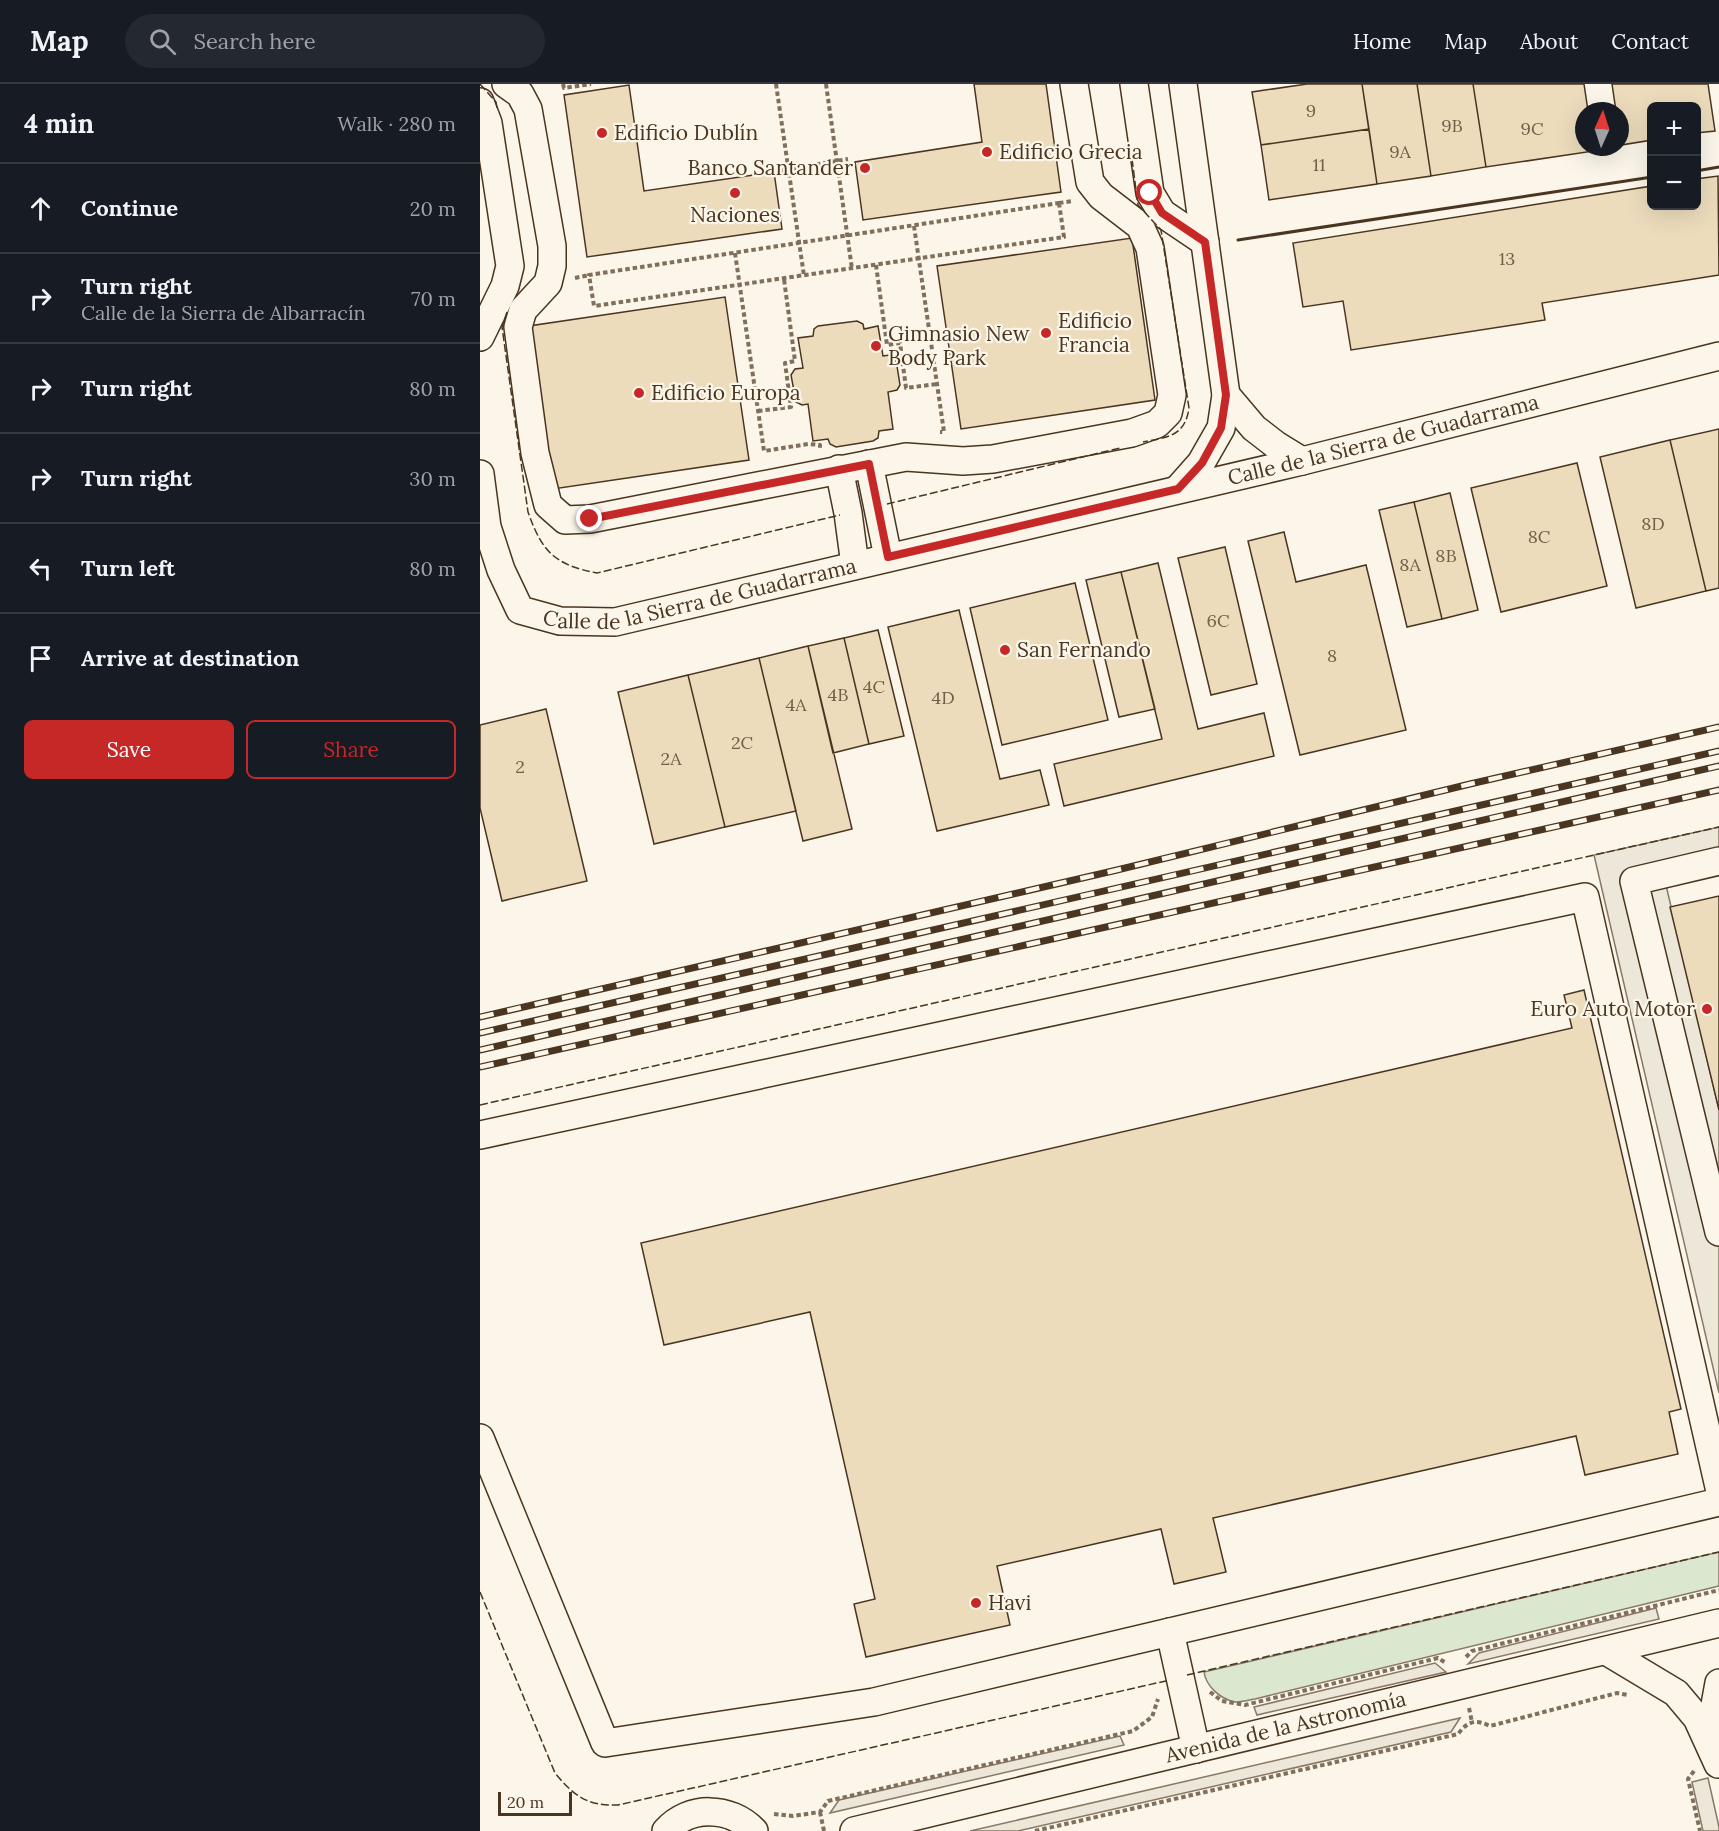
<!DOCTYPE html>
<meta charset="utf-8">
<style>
:root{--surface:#171b24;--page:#242831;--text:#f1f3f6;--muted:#9ea1a6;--line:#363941;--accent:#c62828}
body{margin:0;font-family:Lora,serif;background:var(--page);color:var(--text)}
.controls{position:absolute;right:18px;top:18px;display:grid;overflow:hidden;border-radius:9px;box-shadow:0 6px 24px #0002}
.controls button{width:54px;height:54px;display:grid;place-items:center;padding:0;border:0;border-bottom:2px solid var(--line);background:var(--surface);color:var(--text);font:30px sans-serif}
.compass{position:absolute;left:1095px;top:18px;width:54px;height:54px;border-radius:50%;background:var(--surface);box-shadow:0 6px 24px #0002;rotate:3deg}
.scale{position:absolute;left:18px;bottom:15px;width:74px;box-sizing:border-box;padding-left:6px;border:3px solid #4a3520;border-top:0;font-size:16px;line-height:21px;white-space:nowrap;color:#4a3520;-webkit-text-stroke:4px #fbf6e9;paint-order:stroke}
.stop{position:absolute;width:18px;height:18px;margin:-14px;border:4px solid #c62828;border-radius:50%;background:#fff}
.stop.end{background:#c62828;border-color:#fff;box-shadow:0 2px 6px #0008}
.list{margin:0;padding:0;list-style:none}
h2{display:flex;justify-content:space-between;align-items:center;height:78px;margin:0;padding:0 24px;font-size:26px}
h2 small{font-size:20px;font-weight:400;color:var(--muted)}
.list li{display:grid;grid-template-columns:39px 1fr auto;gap:18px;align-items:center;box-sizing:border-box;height:90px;padding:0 24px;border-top:2px solid var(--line)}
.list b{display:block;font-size:22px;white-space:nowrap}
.list p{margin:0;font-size:20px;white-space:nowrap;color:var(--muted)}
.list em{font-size:20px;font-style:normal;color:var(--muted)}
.actions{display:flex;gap:12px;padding:18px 24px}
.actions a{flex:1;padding:14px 0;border:2px solid var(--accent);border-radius:9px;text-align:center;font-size:21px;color:var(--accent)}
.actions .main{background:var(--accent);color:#fff}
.icon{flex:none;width:33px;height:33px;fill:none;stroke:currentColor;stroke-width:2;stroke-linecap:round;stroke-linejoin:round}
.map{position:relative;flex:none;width:1239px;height:1747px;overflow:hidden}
header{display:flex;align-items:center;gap:36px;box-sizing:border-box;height:84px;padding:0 30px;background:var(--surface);border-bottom:2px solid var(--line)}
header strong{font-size:28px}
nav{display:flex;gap:33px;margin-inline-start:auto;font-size:21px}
.search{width:420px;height:54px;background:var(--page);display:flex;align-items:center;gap:15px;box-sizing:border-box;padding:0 21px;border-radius:33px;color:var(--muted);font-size:22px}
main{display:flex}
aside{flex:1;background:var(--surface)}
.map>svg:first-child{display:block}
</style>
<header>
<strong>Map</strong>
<div class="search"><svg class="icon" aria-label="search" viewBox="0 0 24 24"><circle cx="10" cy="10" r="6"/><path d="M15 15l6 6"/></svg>Search here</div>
<nav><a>Home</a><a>Map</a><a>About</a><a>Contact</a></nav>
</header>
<main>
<aside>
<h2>4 min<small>Walk · 280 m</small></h2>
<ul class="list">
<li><svg class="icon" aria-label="ahead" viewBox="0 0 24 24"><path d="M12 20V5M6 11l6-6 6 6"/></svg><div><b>Continue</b></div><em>20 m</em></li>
<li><svg class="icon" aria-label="right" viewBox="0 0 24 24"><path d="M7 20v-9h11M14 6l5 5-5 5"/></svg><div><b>Turn right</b><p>Calle de la Sierra de Albarracín</p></div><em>70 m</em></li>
<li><svg class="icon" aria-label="right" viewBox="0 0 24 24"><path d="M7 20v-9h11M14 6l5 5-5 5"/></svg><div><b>Turn right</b></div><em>80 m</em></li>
<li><svg class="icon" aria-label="right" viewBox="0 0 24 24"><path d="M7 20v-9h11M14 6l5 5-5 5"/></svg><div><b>Turn right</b></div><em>30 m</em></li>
<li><svg class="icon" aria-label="left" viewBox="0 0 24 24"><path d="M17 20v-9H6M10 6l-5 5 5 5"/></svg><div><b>Turn left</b></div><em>80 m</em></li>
<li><svg class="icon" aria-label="arrive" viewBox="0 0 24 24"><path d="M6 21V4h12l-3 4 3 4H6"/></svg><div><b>Arrive at destination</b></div></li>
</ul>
<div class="actions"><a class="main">Save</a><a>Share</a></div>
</aside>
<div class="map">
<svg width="1239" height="1747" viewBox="0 0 1239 1747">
<rect width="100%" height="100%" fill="#fbf6e9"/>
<!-- green -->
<path fill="#dce7d0" stroke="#887966" stroke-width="1.5" d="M1239,1468V1502L775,1615C769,1616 760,1618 755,1618C740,1615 726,1602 724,1588Z"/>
<!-- parking -->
<path fill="#ede7d9" stroke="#887966" stroke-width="1.5" d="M1239,743V766L1181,780L1239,1026V1309L1114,771Z
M1176,1524L1179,1535L988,1580L999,1569Z
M955,1579L966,1588L777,1631L774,1623Z
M980,1634L971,1648L538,1747H490Z
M640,1652L644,1661L350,1729L359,1716Z
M1228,1694L1239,1743V1747H1223L1212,1698Z"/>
<!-- building -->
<path fill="#ecdcbc" stroke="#4a3520" stroke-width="1.5" d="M494,0H566L581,108L383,136L375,78L502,58Z
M827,0H882L889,45L781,61L772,8Z
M882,0H937L951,92L897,100Z
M937,0H993L1006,83L951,92Z
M993,0H1104L1108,27H1104V63H1113L1114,67L1006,83Z
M1132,0H1228L1235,47L1216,49V22H1172V56L1141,61L1140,27H1136Z
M149,1L164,107L294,88L302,145L107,173L84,11Z
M889,45L897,100L789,116L781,61Z
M1238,92L1239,191L1062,219L1065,236L871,266L863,217L823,223L813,159L1172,102V122H1216V95Z
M652,154L675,316L481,345L457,182Z
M245,213L269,376L73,405L49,242Z
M377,237L383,240L384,245L398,242L403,272L410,271L416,276L420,301L417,306L408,308L413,345L399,347L398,354L393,357L356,363L350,360L348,355L333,357L328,320L322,321L316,318L311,291L315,285L323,284L318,254L333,252L334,245L338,242Z
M1239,345V504L1226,507L1190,356Z
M1190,356L1226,507L1156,524L1120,373Z
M1097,379L1127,502L1021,528L991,404Z
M970,409L998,526L962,535L934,418Z
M934,418L962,535L927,543L899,426Z
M804,448L816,498L886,481L926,646L820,671L768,457Z
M745,463L777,600L731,611L698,474Z
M678,479L718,645L784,629L794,672L584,722L574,680L682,655L641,488Z
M641,488L675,625L639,633L606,496Z
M595,499L628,636L522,661L490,524Z
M479,526L520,695L560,686L569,721L457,747L408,543Z
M398,546L424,652L389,660L364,554Z
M364,554L389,660L353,669L328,562Z
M328,562L372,745L323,757L279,574Z
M279,574L316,727L245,743L208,591Z
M208,591L245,743L174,760L138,608Z
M66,625L107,797L22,817L0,724V641Z
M1239,812V1026L1190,823Z
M1104,906L1201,1325L1189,1328L1198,1370L1105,1391L1096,1352L733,1434L746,1488L694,1500L681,1445L517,1482L530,1541L386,1573L374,1520L395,1515L330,1228L184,1261L161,1159L1092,944L1084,911Z"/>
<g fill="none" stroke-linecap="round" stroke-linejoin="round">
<!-- minor casing -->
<g stroke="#4a3520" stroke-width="30">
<g id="minor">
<path d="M26,0L40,10L48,25L72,162V182L68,199L43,226L38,243L55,369L68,421L85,436L110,435L426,373L483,377L513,375L652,349L677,340L688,329L692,311L670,164L660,142L621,112L610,98L594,0"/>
<path d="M654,0L670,109L682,129L725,158"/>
<path d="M0,18L8,39L30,182L25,202L0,253"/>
<path d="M746,311L774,344L796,361L822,377"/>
<path d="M389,380L408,473"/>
<path d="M359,385L368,429L375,481"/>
<path id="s1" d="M0,390L7,443L21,486L40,526L80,537L135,538L822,377L1239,272"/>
<path d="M698,405L721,379L741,344L746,311L703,0"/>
<path d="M1239,777L1154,797L1239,1148"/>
<path d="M0,1051L1105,813L1239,1403"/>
<path d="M0,1354L125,1659L394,1618L1239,1418"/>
<path d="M690,1548L716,1665"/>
<path d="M1126,1567L1196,1609L1217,1634L1238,1680"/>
<path d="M1236,1662L1233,1632L1239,1599"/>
<path d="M186,1747C209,1721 250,1722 274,1747"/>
<path id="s2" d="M374,1747L1239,1539"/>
</g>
</g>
<!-- path -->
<path stroke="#7f6f5c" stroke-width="4" stroke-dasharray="4.5 3" stroke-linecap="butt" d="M83,0L84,4L111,0
M296,0L324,192
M346,0L372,185
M299,87L368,75
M579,119L584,153L114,222L109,191Z
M579,119L593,117
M434,142L464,348H460
M255,169L284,367L328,360L340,361V364
M396,181L407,261L420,259L426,304L457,300
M95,194L109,191
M278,327L311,323L305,279L315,277L304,195
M986,1573L992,1567L1239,1506
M730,1608L742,1617L765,1621L958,1574L966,1579
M989,1624L992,1638
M1214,1687L1208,1695L1220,1747
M340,1728L344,1747
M294,1730L313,1732L340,1728L348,1717L653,1647L672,1633L678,1615
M555,1747L978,1650C988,1637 995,1635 1010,1642L1137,1609L1148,1611"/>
<!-- minor -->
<use href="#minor" stroke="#fbf6e9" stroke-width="27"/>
<!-- rail casing -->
<g stroke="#4a3520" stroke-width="7">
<path id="rail" d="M0,933L637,786L990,700L1239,643
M0,949L1239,667
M0,966L1239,682
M0,983L1239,706"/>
</g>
<!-- rail -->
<use href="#rail" stroke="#fbf6e9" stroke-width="4.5" stroke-dasharray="14" stroke-linecap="butt"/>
<!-- fence -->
<path stroke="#4a3520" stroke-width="1.5" stroke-dasharray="8 3" stroke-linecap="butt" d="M0,0L16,18L17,24
M652,75L658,121L681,146L709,324C705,353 687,353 663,358
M27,228L22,243L48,428C62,468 75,481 117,489L360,431
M407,420L640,364
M0,1021L1239,743
M0,1508L75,1689C94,1712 107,1722 138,1721L690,1596
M707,1591L1239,1468"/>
<!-- wall -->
<path stroke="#4a3520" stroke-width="3" d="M1216,87L1239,83
M758,156L1172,93"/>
</g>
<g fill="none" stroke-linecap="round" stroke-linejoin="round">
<!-- route -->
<path stroke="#c62828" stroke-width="8" d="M110,435L389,380L408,473L698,405L722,379L741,344L746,311L725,158L682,129L670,109"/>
</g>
<!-- markers -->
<g fill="#c62828" stroke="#fbf6e9" stroke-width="2">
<circle cx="122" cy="49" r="6"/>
<circle cx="507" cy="68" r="6"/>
<circle cx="385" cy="84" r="6"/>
<circle cx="255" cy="109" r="6"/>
<circle cx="566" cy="249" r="6"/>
<circle cx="396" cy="262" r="6"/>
<circle cx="159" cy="309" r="6"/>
<circle cx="525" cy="566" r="6"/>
<circle cx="1227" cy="925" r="6"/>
<circle cx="496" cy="1519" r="6"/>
</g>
<g text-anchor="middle" stroke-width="4.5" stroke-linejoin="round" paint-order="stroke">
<!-- number labels -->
<g font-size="18" fill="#725f47">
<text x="831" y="33">9</text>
<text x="972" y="48">9B</text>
<text x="1052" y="51">9C</text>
<text x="920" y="74">9A</text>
<text x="839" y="87">11</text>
<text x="1027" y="181">13</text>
<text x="1173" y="446">8D</text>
<text x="1059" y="459">8C</text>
<text x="966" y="478">8B</text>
<text x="930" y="487">8A</text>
<text x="738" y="543">6C</text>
<text x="852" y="578">8</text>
<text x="394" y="609">4C</text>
<text x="358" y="617">4B</text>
<text x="463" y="620">4D</text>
<text x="316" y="627">4A</text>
<text x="262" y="665">2C</text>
<text x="191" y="681">2A</text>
<text x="40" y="689">2</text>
</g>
<!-- poi labels -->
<g font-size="21" fill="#4a3520" stroke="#fbf6e9" text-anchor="start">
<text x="134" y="56">Edificio Dublín</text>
<text x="519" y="75">Edificio Grecia</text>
<text x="373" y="91" text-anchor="end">Banco Santander</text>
<text x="255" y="138" text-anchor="middle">Naciones</text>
<text x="578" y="244">Edificio<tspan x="578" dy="24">Francia</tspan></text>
<text x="408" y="257">Gimnasio New<tspan x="408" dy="24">Body Park</tspan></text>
<text x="171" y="316">Edificio Europa</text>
<text x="537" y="573">San Fernando</text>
<text x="1215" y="932" text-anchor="end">Euro Auto Motor</text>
<text x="508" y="1526">Havi</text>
</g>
<!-- street labels -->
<g font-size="21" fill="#4a3520" stroke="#fbf6e9">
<text dy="7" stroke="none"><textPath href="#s1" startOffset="1029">Calle de la Sierra de Guadarrama</textPath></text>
<text dy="7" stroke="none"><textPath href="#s1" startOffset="327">Calle de la Sierra de Guadarrama</textPath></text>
<text dy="7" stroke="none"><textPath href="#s2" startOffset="444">Avenida de la Astronomía</textPath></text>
</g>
</g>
</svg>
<div class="controls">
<button>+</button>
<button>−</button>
</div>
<svg class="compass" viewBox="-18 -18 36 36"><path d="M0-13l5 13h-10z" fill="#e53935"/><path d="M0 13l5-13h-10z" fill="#9ea1a6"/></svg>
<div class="scale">20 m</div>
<div class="stop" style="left:670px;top:109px"></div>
<div class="stop end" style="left:110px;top:435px"></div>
</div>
</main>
